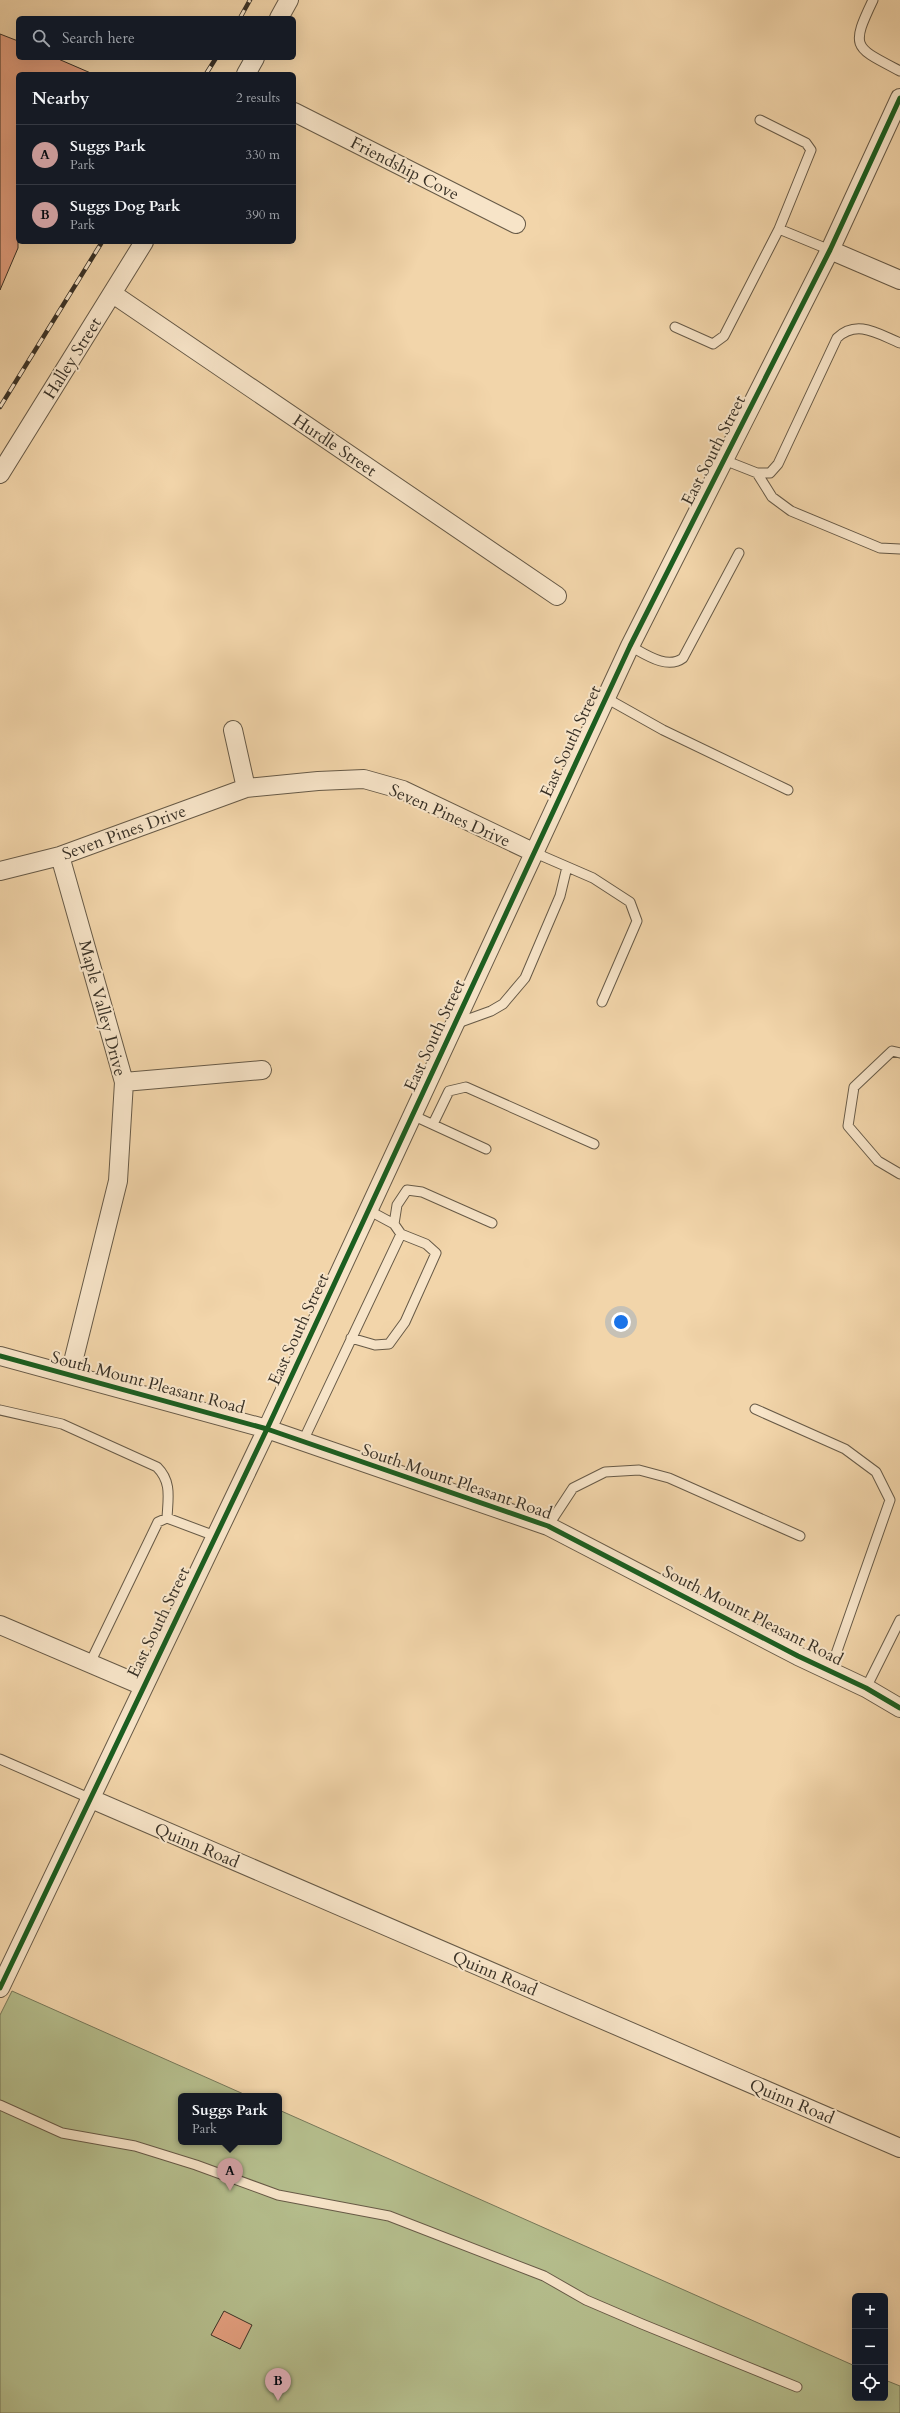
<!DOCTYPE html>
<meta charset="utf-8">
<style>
:root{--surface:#171b24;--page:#242831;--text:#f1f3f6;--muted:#9ea1a6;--line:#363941;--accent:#c59692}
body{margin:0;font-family:Cardo,serif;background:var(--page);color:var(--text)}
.controls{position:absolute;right:12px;bottom:12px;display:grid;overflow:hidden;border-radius:6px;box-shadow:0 4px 16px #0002}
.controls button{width:36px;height:36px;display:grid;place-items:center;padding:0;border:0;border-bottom:1px solid var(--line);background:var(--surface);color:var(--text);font:20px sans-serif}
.you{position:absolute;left:621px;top:1322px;width:14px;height:14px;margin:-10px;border:3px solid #fff;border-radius:50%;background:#1a73e8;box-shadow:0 0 0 6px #1a73e833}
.badge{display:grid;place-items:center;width:26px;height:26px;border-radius:50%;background:var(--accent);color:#111;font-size:13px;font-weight:700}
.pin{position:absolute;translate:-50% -33px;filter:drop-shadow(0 1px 2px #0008)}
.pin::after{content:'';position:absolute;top:21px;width:14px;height:12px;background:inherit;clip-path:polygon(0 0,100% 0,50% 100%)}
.popup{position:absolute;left:178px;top:2093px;width:104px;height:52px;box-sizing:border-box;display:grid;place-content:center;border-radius:6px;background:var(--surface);filter:drop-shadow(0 1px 3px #0005);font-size:13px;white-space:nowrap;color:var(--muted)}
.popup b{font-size:15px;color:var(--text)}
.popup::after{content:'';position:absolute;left:50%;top:100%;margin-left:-8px;border:8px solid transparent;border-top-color:var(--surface)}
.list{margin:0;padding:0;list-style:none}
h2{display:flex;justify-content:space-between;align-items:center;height:52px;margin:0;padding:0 16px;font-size:17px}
h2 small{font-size:13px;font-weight:400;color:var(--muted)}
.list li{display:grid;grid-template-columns:26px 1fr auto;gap:12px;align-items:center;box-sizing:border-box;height:60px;padding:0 16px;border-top:1px solid var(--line)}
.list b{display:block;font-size:15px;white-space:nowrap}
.list p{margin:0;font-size:13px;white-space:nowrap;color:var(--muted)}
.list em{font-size:13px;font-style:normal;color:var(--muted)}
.icon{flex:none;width:22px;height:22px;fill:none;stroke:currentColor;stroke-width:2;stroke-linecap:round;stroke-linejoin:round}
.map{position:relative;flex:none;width:900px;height:2413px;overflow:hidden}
.search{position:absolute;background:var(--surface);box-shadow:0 4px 16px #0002;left:16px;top:16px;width:280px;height:44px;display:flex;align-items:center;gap:10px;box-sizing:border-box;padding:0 14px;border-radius:6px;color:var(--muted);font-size:15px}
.panel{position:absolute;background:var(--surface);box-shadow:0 4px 16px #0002;left:16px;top:72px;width:280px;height:172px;border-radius:6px}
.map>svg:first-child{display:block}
</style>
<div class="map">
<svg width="900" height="2413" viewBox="0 0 900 2413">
<rect width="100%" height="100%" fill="#f2d5aa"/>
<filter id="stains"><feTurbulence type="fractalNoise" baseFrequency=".005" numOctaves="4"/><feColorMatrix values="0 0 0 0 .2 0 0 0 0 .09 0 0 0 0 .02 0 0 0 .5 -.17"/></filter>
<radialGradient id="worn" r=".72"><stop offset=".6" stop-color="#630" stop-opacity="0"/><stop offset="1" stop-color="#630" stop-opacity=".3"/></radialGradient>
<!-- green -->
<path fill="#b5be8d" stroke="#77785a" d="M12,1991L248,2096H181V2142H279V2110L855,2366V2398H885V2380L900,2386V2413H0V2015Z"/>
<!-- building -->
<path fill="#e39f7f" stroke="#393126" d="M0,34L18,41V58H56L93,74H18V248L0,290Z
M224,2311L252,2325L240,2349L211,2335Z"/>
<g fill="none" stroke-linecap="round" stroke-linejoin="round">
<!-- service casing -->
<g stroke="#675a47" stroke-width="11">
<path id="service" d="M873,0C850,48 854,47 900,71
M760,120L806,143L811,150L779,229
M675,327L713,344L724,336L779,229L830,250
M724,460L757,473H770L778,464L837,338C857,319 878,334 900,343
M757,473L772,497L791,511L880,548L900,549
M630,646C645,654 667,670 683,658L739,553
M606,698L663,730L788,790
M533,852L593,878L630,902L637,921L602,1002
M455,1024L491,1011L503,1004L525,978L560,896L567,867
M900,1053L892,1051L854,1087L848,1126L878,1161L900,1174
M412,1115L486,1149
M433,1124L449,1091L466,1087L594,1144
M394,1224L397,1205L407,1190L422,1192L492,1223
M351,1338L375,1345L389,1344L405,1322L436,1253L426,1244L401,1234
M755,1409L845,1449L876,1472L890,1500L830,1671
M0,1410L62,1424L157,1467C172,1482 168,1498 167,1518
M303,1441L401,1234L394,1224L368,1210
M548,1526L573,1488L605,1472L639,1470L669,1478L800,1536
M90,1663L158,1522L167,1518L215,1536
M866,1688L900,1620
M0,1759L89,1798
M0,2105L62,2133L135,2146L196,2165L278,2195L389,2216L544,2276L586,2300L642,2324L797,2387"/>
</g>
<!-- minor casing -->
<g stroke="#675a47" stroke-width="20">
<path id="minor" d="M279,18L289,0
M246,74L255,58
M294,112L516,224
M830,250L900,280
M113,294L557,596
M0,474L144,242
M246,788L318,781L364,779L403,790L533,852
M60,856L124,1082L118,1181L70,1374
M0,871L60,856L246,788L233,730
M124,1082L262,1070
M0,1356L267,1429L548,1526L798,1656L866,1688L900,1708
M0,1625L143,1686
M89,1798L900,2148
M0,1988L267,1429L630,646L830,250L900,98"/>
</g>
<!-- service -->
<use href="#service" stroke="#f7e4c8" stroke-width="9"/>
<!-- minor -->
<use href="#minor" stroke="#f7e4c8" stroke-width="18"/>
<!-- rail casing -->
<g stroke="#393126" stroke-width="4.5">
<path id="rail" d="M240,18L250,0
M206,74L216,58
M0,407L102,242"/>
</g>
<!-- rail -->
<use href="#rail" stroke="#f7e4c8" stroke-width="3" stroke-dasharray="9" stroke-linecap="butt"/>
<!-- cycleway casing -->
<g stroke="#f7e4c8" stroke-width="8">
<path id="cycleway" d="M0,1356L267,1429L548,1526L798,1656L866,1688L900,1708
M0,1988L267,1429L630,646L830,250L900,98"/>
</g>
<!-- cycleway -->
<use href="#cycleway" stroke="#1b5e20" stroke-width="5"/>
</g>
<g text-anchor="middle" stroke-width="4" stroke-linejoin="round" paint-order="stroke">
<!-- street labels -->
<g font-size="17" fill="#393126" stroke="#f7e4c8">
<text transform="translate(405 168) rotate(27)" y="6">Friendship Cove</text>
<text transform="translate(72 358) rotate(-58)" y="6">Halley Street</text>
<text transform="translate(335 445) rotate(34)" y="6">Hurdle Street</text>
<text transform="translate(713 450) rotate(-63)" y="6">East South Street</text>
<text transform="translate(570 741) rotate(-65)" y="6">East South Street</text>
<text transform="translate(450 815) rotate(24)" y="6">Seven Pines Drive</text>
<text transform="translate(124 832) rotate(-20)" y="6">Seven Pines Drive</text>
<text transform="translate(103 1008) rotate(75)" y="6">Maple Valley Drive</text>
<text transform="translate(434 1035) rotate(-65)" y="6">East South Street</text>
<text transform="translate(298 1329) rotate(-65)" y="6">East South Street</text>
<text transform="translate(148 1382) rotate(15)" y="6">South Mount Pleasant Road</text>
<text transform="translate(457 1481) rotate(19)" y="6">South Mount Pleasant Road</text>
<text transform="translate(753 1615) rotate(27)" y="6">South Mount Pleasant Road</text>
<text transform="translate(158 1622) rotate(-64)" y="6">East South Street</text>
<text transform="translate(197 1845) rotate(23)" y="6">Quinn Road</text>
<text transform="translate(495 1973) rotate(23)" y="6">Quinn Road</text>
<text transform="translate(792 2101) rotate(23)" y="6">Quinn Road</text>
</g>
</g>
<rect width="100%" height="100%" filter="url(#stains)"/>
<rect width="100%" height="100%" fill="url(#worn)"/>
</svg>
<div class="controls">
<button>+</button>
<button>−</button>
<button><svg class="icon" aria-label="locate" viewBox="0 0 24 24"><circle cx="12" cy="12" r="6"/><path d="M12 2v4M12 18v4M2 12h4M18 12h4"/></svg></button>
</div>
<div class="you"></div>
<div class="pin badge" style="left:230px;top:2191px">A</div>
<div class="popup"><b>Suggs Park</b>Park</div>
<div class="pin badge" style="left:278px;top:2401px">B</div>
<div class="search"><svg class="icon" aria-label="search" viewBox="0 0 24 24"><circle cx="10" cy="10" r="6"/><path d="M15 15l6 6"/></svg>Search here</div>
<section class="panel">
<h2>Nearby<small>2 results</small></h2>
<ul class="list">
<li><span class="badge">A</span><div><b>Suggs Park</b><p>Park</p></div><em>330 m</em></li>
<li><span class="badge">B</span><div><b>Suggs Dog Park</b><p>Park</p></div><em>390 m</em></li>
</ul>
</section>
</div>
